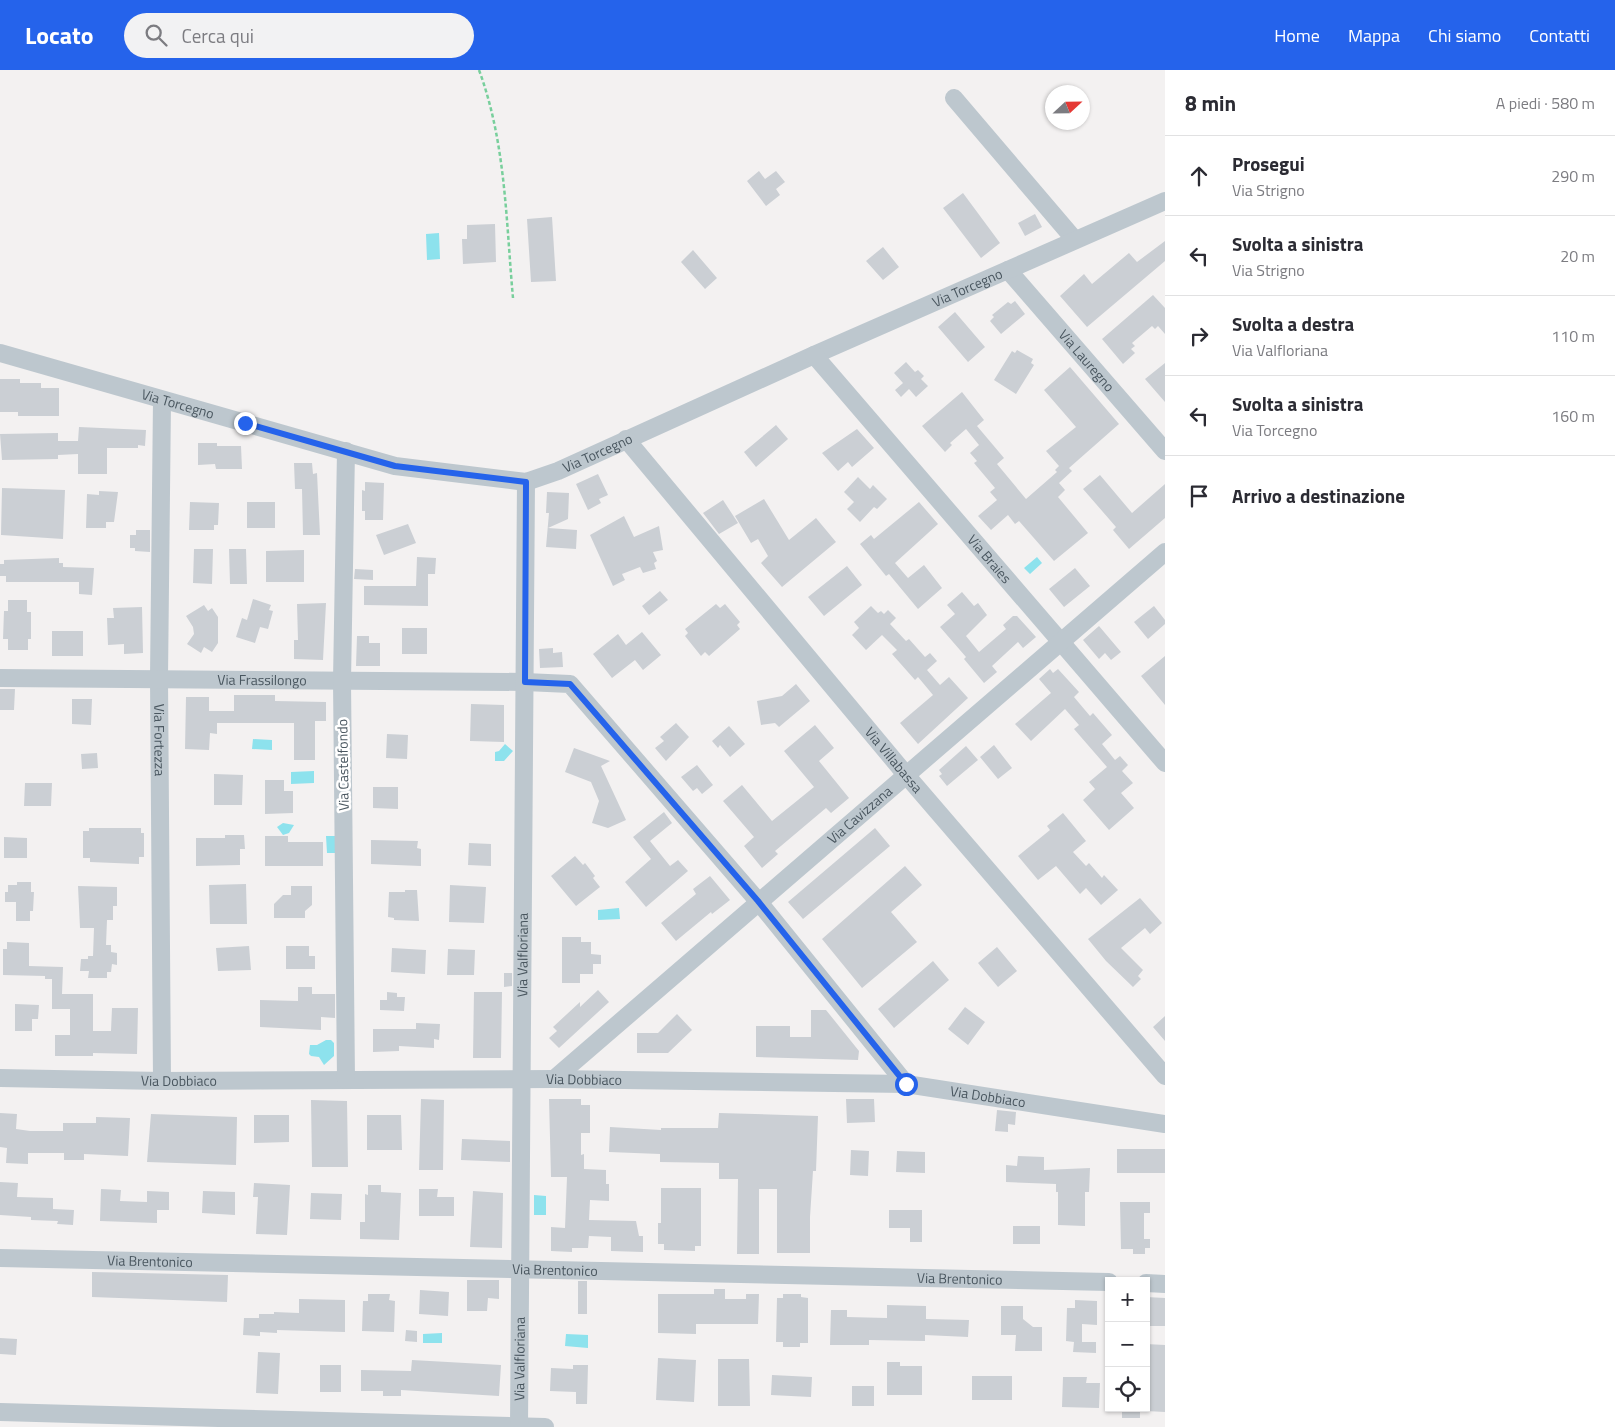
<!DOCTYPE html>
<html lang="it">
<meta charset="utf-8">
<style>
:root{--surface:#fff;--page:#f2f2f3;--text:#2b2b33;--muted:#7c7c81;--line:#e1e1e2;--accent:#2563eb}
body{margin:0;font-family:"Titillium Web",sans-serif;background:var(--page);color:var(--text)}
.controls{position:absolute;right:15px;bottom:15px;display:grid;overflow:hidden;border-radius:0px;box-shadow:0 1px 4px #0004}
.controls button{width:45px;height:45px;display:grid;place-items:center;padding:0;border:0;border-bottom:1px solid var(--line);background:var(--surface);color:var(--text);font:25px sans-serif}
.compass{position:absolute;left:1045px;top:15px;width:45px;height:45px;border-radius:50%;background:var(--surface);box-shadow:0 1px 4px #0004;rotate:68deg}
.stop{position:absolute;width:15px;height:15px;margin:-11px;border:4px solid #2563eb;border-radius:50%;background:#fff}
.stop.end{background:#2563eb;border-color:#fff;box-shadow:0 1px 5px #0008}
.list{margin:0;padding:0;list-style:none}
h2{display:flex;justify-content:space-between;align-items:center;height:65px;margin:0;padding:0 20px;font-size:21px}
h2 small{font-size:16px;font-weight:400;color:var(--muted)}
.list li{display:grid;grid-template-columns:32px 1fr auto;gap:15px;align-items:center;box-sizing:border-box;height:80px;padding:0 20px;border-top:1px solid var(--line)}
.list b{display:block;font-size:19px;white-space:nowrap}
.list p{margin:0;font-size:16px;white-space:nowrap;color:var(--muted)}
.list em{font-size:16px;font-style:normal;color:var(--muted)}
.icon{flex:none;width:28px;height:28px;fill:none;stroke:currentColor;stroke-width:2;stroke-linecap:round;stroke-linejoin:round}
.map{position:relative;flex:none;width:1165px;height:1357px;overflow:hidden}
header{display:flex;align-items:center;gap:30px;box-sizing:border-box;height:70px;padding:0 25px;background:var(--accent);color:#fff}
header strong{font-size:24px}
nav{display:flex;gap:28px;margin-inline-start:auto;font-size:18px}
.search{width:350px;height:45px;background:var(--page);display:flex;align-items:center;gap:12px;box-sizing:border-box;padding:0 18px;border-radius:28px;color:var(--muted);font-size:19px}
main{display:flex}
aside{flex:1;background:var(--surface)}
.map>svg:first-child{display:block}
</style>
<header>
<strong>Locato</strong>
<div class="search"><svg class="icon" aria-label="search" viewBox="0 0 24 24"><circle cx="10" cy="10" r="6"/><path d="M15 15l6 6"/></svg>Cerca qui</div>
<nav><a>Home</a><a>Mappa</a><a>Chi siamo</a><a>Contatti</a></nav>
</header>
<main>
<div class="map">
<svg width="1165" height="1357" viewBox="0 0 1165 1357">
<rect width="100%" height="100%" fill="#f3f1f1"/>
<!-- water -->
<path fill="#8de2ed" d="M439,163L440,189L427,190L426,164Z
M1037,487L1042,493L1030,504L1024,498Z
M253,669L272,670V680L252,679Z
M505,674L513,681L504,691H495V682L499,681Z
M314,701V713L291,714V702Z
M283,753L294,755L289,763L283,765L277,757Z
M326,766H335V783H327Z
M619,838L620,849L598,850V840Z
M326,970H331L334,973V986L324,995L319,987L311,986L309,984L310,975H317Z
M534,1125L546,1126V1145H534Z
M442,1263V1273H423V1264Z
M566,1264L588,1265V1278L565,1276Z"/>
<!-- building -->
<path fill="#cbcfd4" d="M759,101L765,109L776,101L785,112L776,119L780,125L766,136L747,111Z
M963,123L1000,173L981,188L943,138Z
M1035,144L1042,157L1025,166L1018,153Z
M552,147L556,211L531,212L527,149Z
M495,154L496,192L463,194L462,169H467V155Z
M1165,171V191L1087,257L1060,226L1084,204L1092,214L1129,183L1137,192Z
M883,177L899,197L883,210L866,191Z
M693,180L717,208L705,219L681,192Z
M1153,225L1165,238V264L1158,256L1155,259L1152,256L1132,273L1135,276L1131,279L1135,283L1123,294L1102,269Z
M1015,231L1025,244L1001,264L990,251L994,247L992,245L1008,232L1011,234Z
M955,242L985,277L968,292L938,257Z
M1017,280L1033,289L1031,293L1034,295L1016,324L994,310L1012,281L1015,283Z
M906,292L915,302L918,300L924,306L921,309L928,316L916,327L909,319L901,327L895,320L903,313L894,303Z
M1165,293V332L1145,309Z
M1070,297L1119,354L1069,398L1072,401L1059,413L1065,420L1058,427L1088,463L1054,491L1019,451L1015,454L1008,445L991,460L978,446L997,430L990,422L995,418L974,393L977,391L970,383L979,375L966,359L950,373L952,375L945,382L922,356L962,322L984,350L977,356L1004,388L997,394L1026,429L1057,402L1055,400L1059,396L1046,381L1076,357L1044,320Z
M0,309H20V313H41V318H59V346H18V342H0Z
M776,355L788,369L756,397L744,382Z
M79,357L146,360L145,376L138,375V378H107V404H78V384L58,385V389L2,390L0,364L58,363V371H78Z
M857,359L874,378L852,397L848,392L838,401L822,383Z
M198,373H217V376H241L242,399H216L215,394L198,395Z
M294,393H312L313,404L317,403L320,465H303L302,419H295Z
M598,404L608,425L599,429L601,433L588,440L576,414Z
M1100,405L1132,443L1165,414V448L1129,479L1113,460L1116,457L1083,419Z
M858,407L870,419L873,415L887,429L877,439L874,437L860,452L847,439L854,432L844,422Z
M365,412L384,413L383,450H365V441H362V420L365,421Z
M2,418L65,420L63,469L1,465Z
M99,421L118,422L114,452H106V458H86L87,424L99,425Z
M547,422L569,423L568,449L548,458L577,460L576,479L546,477L549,443H546Z
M764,429L789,470L816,448L836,472L782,517L761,493L768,486L758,469L751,473L735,446Z
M723,430L738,453L719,464L703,443Z
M190,432L219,433L218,455H214V460H189Z
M247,432H275V458H247Z
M919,432L938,454L895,493L908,508L924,495L942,518L918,539L889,504L886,506L860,474L871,465L874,469Z
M624,446L634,467L659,456L663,480L653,482L657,491L654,493L656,499L643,503L640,497L622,504L625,510L613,516L590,465Z
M408,454L416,473L384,485L376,465Z
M136,460H150V482L135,481V478H130V465H136Z
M194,479H213L212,514L193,513Z
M229,479H246L247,514H230Z
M304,480V512H266V481Z
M417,487L436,488L435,504H428V536L364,535V516H416Z
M59,488V493H63V497L94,498L92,525L79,524V512H6V506H0V494H4V490Z
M847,496L862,515L824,546L808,527Z
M1075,498L1090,516L1064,537L1049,519Z
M355,499L373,500V510L354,509Z
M660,521L668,530L649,545L642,536Z
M962,522L974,536L978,533L987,545L966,566L979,582L1006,559L1003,555L1013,546H1017L1036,567L1023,578L1018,572L992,596L997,602L984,613L964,589L966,587L940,557L955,544L947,535Z
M253,529L271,535L269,540L273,541L268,559L260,557L255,573L236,567L242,548L247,550Z
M8,530H27V542H31V569H28V580H8V569H3L4,541H8Z
M326,533L323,590L294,589V570H298L297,534Z
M716,534L720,538L725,534L740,552L737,555L740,559L709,586L705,582L701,586L685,566L688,563L685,559Z
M204,535L208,541L212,538L218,547V573L212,582L204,577L201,583L187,574L194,564L193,557L186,546Z
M871,536L878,543L881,541L884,544L888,540L896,548L890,554L906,571L909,569L925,587L930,583L937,591L927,600L940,615L949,607L968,628L918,674L900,653L933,625L918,607L915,610L892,584L897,580L882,565L866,580L852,565L859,558L854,552Z
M1154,536L1165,550V554L1148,569L1134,552Z
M142,537L143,583L124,584V574L108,575L107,548H114L113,538Z
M1099,556L1121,582L1111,590L1105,583L1099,589L1083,570Z
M402,558H427V584H402Z
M52,561H83V586H52Z
M642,562L661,585L643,600L635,590L612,608L593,584L618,564L626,575Z
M357,566H369V573H380V596H356Z
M553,578V583L562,582L563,597L540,598L539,579Z
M1165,586V635L1141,606Z
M1050,599L1053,603L1058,599L1079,622L1074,627L1090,646L1093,643L1112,665L1102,674L1115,690L1120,686L1128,695L1122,701L1133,713L1121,723L1134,738L1109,760L1083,730L1095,719L1089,712L1107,697L1074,659L1079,655L1065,639L1031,671L1015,654L1051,623L1039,609Z
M796,614L810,631L779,657L775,653L761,655L757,631L782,626Z
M0,619H15L14,640H0Z
M234,625H275V631L326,632V651H315V690H294V653H217V664L210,663L209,680L185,679L186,627H209V641H234Z
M72,629H92L91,655L72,654Z
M471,634L504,635V672L470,671Z
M676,653L689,667L666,691L655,678L664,671L660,667Z
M815,655L834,678L819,691L849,728L831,743L826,738L775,781L778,784L762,798L744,776L754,767L723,731L742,715L772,751L798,730L814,717L784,681Z
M729,656L745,674L730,687L720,675L718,678L712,671Z
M387,664L408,665L407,689L386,688Z
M994,675L1012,698L998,709L980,687Z
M966,676L978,690L947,716L939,706L942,704L939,700Z
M574,678L610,691L601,696L626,750L608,758L592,753L599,731L591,712L565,702Z
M97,683L98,698L82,699L81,684Z
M697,695L713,715L702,724L697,718L693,721L681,707Z
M214,704L243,705L242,735H214Z
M265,710H284V721H293V743L265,744Z
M25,713H52L51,736H24Z
M373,717H398V739L373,738Z
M664,742L672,753L650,771L670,796L678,790L688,801L646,837L625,812L651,789L633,767Z
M1063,743L1086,771L1073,782L1086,796L1089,793L1102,808L1104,805L1118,820L1101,835L1086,818L1080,824L1056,796L1038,810L1018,786L1050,760L1047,756Z
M89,758H141V763H144V787H139V794L90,792V788H83V761H89Z
M875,758L890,776L803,849L788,832Z
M225,765H244L245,779H240V795L196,796V768H225Z
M265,766H288V772H323V796H265Z
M4,767L27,768V788H4Z
M371,770L418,771L417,778L421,779V796L371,794Z
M469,773L491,774V796L468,795Z
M575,786L583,795L585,793L595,806L593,808L600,817L576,836L551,806Z
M905,796L922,815L891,842L917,872L862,918L822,869Z
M710,806L730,830L712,844L711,842L676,871L661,853L696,824L693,819Z
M17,812H31V822H34L33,841H30V851H16V832H5V822H8V815H17Z
M246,814L247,854H210L209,815Z
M450,815L486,817L484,853L449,852Z
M78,816L117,817V836H113V850H107L106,875H111V882L117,883V895L112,894L111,902H107V908H88L89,901H80L81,889H88V886H93L94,858H80Z
M291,816H312V835L305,841V848H274V834L283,825H291Z
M405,820H417L419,851L394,850V848L388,847L389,822H405Z
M1140,828L1162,853L1150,864L1145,858L1121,878L1143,900L1138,906L1141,909L1133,917L1106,891L1088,869Z
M562,867H581V872H591V884L601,885V894H593V904H580V913H562Z
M7,872L29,873V896L63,897L62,924H93V961H111L112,938H138L137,984L93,983V986H55V965H70V939H52V909H45V906L3,905V879H7Z
M249,876L251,900L218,901L216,878Z
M286,876H309V886H315V899H286Z
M997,877L1017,901L998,917L978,893Z
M392,878L426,880L425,904L391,902Z
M448,879L475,880L474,905H447Z
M933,891L949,910L894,958L878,939Z
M504,903H512V916L504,917Z
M298,917H312V924H335V948L321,947V960L260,957V930L298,931Z
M598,920L609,932L559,978L549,968L557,961L553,957L580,932V937Z
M387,922L397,923V927H405L404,941L380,940V930H387Z
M474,922H502L501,988H473Z
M15,934L39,935L38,949H32V961H15Z
M965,937L985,952L968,975L948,959Z
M811,940H826L859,981L858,990L756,987V956H790V967H811Z
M677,944L692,960L668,983H637V963H658Z
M1165,946V971L1153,957Z
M416,953L440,954L439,970L434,969V978L399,976V981L373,982V959H416Z
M421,1029L444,1030L443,1100H419Z
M549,1029H581V1035H590V1063H581V1085L584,1084V1099L606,1100V1114H609V1131L590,1130L589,1150L636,1151L639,1166H643V1182L611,1181V1167L589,1166L588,1178H572V1182L551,1181V1157L565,1158L567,1107H551Z
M846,1029H874L875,1052L847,1053Z
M311,1030L347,1031L348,1097H312Z
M997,1040L1016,1042L1015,1055L1008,1054V1062L995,1061Z
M0,1043L17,1044L16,1059L30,1061H63V1053H96V1047L130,1048L128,1086L84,1084V1090H64V1083H28V1094L6,1093L7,1078L0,1077Z
M719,1043L818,1046L816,1101H813L810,1147V1183H777V1119H759V1184H737L738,1109H719V1093L660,1092V1084L609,1082L610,1057L661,1060V1058H718Z
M151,1044L237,1047L236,1095L147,1092Z
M254,1045H289V1072L254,1073Z
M367,1045H401L402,1080H367Z
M462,1069L510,1071V1092L461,1090Z
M1117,1079H1165V1103H1117Z
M851,1080L869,1081L868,1106L850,1105Z
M897,1081L925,1082V1103L896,1102Z
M1018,1086L1044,1087V1100L1090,1098L1089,1122H1085V1156L1058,1155V1122H1056V1114L1006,1112V1095L1017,1096Z
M0,1112L18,1113L17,1127L53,1128V1139L74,1140L73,1155L57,1154L58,1151L31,1150V1147L0,1145Z
M254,1113L290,1115L287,1165L256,1164L258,1127H253Z
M368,1115H381V1122L401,1123L399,1170L360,1169V1152H365V1124L368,1125Z
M661,1118H701V1176H695V1181L664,1180V1174H658V1153H661Z
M101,1119L121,1120L120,1131L147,1132V1121L169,1122V1140H157V1153L100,1151Z
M419,1119H438L437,1127H454V1146H419Z
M203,1121L235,1122V1145L202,1143Z
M473,1121L503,1123L502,1178L470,1177Z
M311,1123L342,1124L341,1150L310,1149Z
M1120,1132H1150V1143H1144V1169H1150V1178H1145V1184H1133V1179H1121Z
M889,1140H922V1172H910V1158H889Z
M1013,1156H1040V1174H1013Z
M92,1202L228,1205L227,1232L92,1227Z
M467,1210H499V1229L488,1228L487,1241H467Z
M578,1211H587V1244H578Z
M714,1219H725V1229H746V1224H759L758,1254H696V1264L658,1263V1224H714Z
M420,1220L449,1222L448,1246L419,1244Z
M368,1224H390L389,1230L395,1231L394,1262L362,1261L363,1231H368Z
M783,1224H801V1227L808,1228V1273H800V1277H783V1272H776L777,1228H783Z
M1146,1227L1165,1228V1256H1146Z
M299,1229L345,1230V1262L277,1260V1263L260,1262V1266L243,1265L244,1248H259V1244H274V1242L299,1243Z
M1075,1230L1097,1231V1255L1082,1254V1272H1096V1283L1073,1282L1074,1272L1066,1271L1067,1238H1075Z
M887,1235L926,1236V1249L969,1250L968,1267L925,1265V1271L869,1270V1275H830L831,1240H847V1247L887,1248Z
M1001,1236H1023V1249L1033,1257H1042V1281H1015L1016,1265H1001Z
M406,1260L417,1261V1272L405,1271Z
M0,1268L17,1269L16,1285L0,1284Z
M1146,1274L1165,1275V1342L1146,1341Z
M258,1282L280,1283L278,1324L256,1323Z
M658,1288L696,1290L694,1332L656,1330Z
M718,1289H749L750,1336H718Z
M412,1290L501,1295L499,1326L401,1320V1326H383V1321H361V1300L411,1301Z
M887,1292H900V1296H922V1325H887Z
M320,1295H341V1322H320Z
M573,1295H588L587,1334H576V1322L550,1321L551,1298L573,1299Z
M772,1305L812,1307L811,1327L771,1325Z
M972,1306H1012V1330H972Z
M1063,1307H1087L1086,1313H1100L1099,1338L1062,1337Z
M852,1316H874V1336H852Z
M1122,1338H1140V1348H1122Z"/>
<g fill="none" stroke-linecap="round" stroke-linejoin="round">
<!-- path -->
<path stroke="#78cf9c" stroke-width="2.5" stroke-dasharray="4 2.5" stroke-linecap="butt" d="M479,0C506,73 506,152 513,228"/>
<!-- minor -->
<g stroke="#bdc7ce" stroke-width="18">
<path d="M954,28L1075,170"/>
<path id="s1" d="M1008,200L1165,381"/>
<path id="s2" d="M0,283L395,396L526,412L558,401L814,285L1165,131"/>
<path id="s3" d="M814,285L1165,693"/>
<path id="s4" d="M162,330L159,608L162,1011"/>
<path id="s5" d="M626,369L907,706L1165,1006"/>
<path id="s6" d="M0,608L525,612L570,614L758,831L906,1014"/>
<path id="s7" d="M0,1008L162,1011L554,1009L906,1014L1165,1054"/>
<path id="s8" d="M554,1009C757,832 962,658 1165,482"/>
<path d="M346,1010L342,611L346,381"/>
<path id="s9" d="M0,1188L1109,1212"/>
<path d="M1146,1213L1165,1214"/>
<path d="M0,1342L545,1357"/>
<path id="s10" d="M519,1357L526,412"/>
</g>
</g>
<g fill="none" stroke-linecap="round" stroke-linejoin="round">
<!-- route -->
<path stroke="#2563eb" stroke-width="6" d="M245,353L395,396L526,412L525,612L570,614L758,831L906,1014"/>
</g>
<g text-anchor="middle" stroke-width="5" stroke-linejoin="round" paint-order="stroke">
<!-- street labels -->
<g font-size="14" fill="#49565f" stroke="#fff">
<text dy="5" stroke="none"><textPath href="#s2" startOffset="1025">Via Torcegno</textPath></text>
<text dy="5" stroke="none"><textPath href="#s1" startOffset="120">Via Lauregno</textPath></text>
<text dy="5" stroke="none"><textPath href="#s2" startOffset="185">Via Torcegno</textPath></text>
<text dy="5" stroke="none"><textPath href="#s2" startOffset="620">Via Torcegno</textPath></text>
<text dy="5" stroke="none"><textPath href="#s3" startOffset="269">Via Braies</textPath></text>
<text dy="5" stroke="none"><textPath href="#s6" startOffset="262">Via Frassilongo</textPath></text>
<text dy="5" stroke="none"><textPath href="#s4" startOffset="340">Via Fortezza</textPath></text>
<text dy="5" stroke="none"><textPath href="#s5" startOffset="418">Via Villabassa</textPath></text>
<text transform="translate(343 695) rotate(-91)" y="5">Via Castelfondo</text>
<text dy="5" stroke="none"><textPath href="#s8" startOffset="404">Via Cavizzana</textPath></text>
<text dy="5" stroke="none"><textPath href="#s10" startOffset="472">Via Valfloriana</textPath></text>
<text dy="5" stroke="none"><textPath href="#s7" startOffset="584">Via Dobbiaco</textPath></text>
<text dy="5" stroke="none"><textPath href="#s7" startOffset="179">Via Dobbiaco</textPath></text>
<text dy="5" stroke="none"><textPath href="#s7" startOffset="989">Via Dobbiaco</textPath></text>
<text dy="5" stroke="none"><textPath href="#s9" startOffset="150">Via Brentonico</textPath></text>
<text dy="5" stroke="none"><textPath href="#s9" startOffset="555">Via Brentonico</textPath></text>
<text dy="5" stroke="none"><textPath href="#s9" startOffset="960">Via Brentonico</textPath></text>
<text dy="5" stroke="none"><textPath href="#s10" startOffset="68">Via Valfloriana</textPath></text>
</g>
</g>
</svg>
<div class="controls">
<button>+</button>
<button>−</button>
<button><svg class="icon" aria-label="locate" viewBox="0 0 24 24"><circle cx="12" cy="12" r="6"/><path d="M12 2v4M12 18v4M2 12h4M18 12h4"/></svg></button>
</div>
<svg class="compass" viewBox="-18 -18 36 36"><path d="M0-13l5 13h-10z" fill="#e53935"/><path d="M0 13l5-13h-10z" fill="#7c7c81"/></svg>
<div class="stop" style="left:906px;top:1014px"></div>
<div class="stop end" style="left:245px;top:353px"></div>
</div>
<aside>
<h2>8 min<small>A piedi · 580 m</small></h2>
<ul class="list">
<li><svg class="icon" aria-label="ahead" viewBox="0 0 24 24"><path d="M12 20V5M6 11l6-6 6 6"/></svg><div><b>Prosegui</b><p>Via Strigno</p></div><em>290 m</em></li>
<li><svg class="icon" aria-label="left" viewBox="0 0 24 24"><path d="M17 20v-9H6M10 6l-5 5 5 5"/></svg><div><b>Svolta a sinistra</b><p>Via Strigno</p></div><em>20 m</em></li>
<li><svg class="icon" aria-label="right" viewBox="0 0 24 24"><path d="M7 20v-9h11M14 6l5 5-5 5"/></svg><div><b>Svolta a destra</b><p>Via Valfloriana</p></div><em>110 m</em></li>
<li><svg class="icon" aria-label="left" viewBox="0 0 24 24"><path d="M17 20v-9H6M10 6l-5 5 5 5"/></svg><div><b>Svolta a sinistra</b><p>Via Torcegno</p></div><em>160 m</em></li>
<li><svg class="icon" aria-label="arrive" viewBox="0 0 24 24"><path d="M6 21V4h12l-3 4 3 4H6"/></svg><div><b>Arrivo a destinazione</b></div></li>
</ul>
</aside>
</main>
